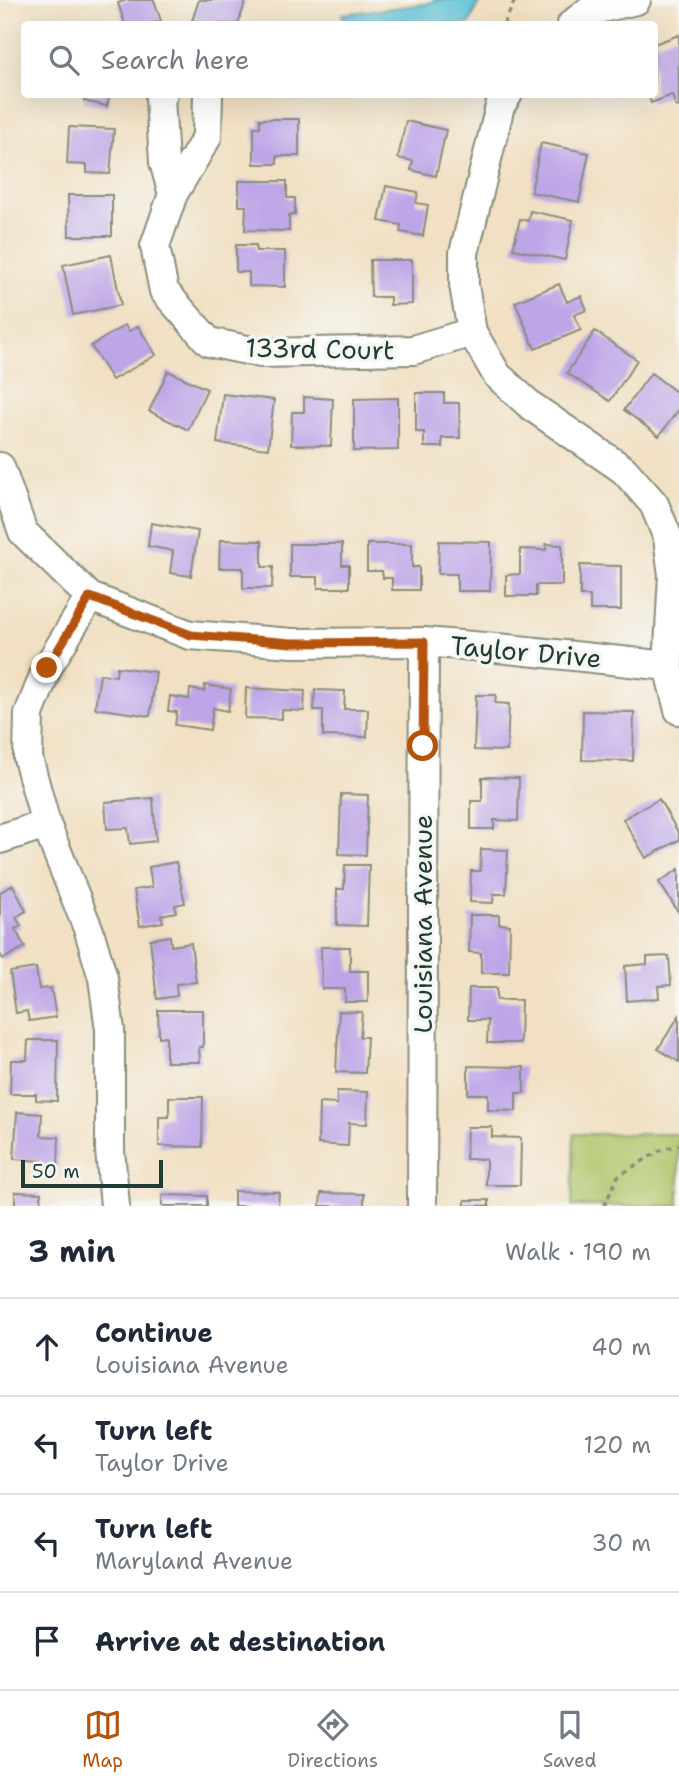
<!DOCTYPE html>
<meta charset="utf-8">
<style>
:root{--surface:#fff;--page:#f6f6f7;--text:#1f2937;--muted:#747a83;--line:#e0e1e3;--accent:#b45309}
body{margin:0;font-family:"Shantell Sans",sans-serif;background:var(--page);color:var(--text)}
.scale{position:absolute;left:21px;bottom:18px;width:142px;box-sizing:border-box;padding-left:7px;border:4px solid #1f3d34;border-top:0;font-size:19px;line-height:24px;white-space:nowrap;color:#1f3d34;-webkit-text-stroke:5px #f6f6f2;paint-order:stroke}
.stop{position:absolute;width:21px;height:21px;margin:-16px;border:5px solid #b45309;border-radius:50%;background:#fff}
.stop.end{background:#b45309;border-color:#fff;box-shadow:0 2px 7px #0008}
.list{margin:0;padding:0;list-style:none}
h2{display:flex;justify-content:space-between;align-items:center;height:91px;margin:0;padding:0 28px;font-size:30px}
h2 small{font-size:23px;font-weight:400;color:var(--muted)}
.list li{display:grid;grid-template-columns:46px 1fr auto;gap:21px;align-items:center;box-sizing:border-box;height:98px;padding:0 28px;border-top:2px solid var(--line)}
.list b{display:block;font-size:26px;white-space:nowrap}
.list p{margin:0;font-size:23px;white-space:nowrap;color:var(--muted)}
.list em{font-size:23px;font-style:normal;color:var(--muted)}
.icon{flex:none;width:38px;height:38px;fill:none;stroke:currentColor;stroke-width:2;stroke-linecap:round;stroke-linejoin:round}
.map{position:relative;flex:none;width:679px;height:1206px;overflow:hidden}
.search{position:absolute;background:var(--surface);box-shadow:0 7px 28px #0002;left:21px;right:21px;top:21px;height:77px;display:flex;align-items:center;gap:18px;box-sizing:border-box;padding:0 24px;border-radius:7px;color:var(--muted);font-size:26px}
.sheet{height:483px;background:var(--surface)}
nav{display:flex;justify-content:space-around;align-items:center;box-sizing:border-box;height:98px;border-top:2px solid var(--line);background:var(--surface);font-size:19px;color:var(--muted)}
nav a{display:grid;justify-items:center;gap:4px}
nav .on{color:var(--accent)}
.map>svg:first-child{display:block}
</style>
<div class="map">
<svg width="679" height="1206" viewBox="0 0 679 1206">
<rect width="100%" height="100%" fill="#f6f6f2"/>
<filter id="ink" filterUnits="userSpaceOnUse"><feTurbulence type="fractalNoise" baseFrequency=".0143" numOctaves="2"/><feDisplacementMap in="SourceGraphic" scale="14" xChannelSelector="R" yChannelSelector="G"/><feConvolveMatrix kernelMatrix="1 2 1 2 8 2 1 2 1" color-interpolation-filters="sRGB"/></filter>
<filter id="wash" filterUnits="userSpaceOnUse"><feTurbulence type="fractalNoise" baseFrequency=".00686" numOctaves="4" result="noise"/><feDisplacementMap in="SourceGraphic" scale="28" xChannelSelector="R" yChannelSelector="G"/><feGaussianBlur stdDeviation="1.57" result="paint"/><feColorMatrix in="noise" values="0 0 0 0 0 0 0 0 0 0 0 0 0 0 0 0 0 1.4 0 .05"/><feComposite in="paint" operator="in"/></filter>
<g filter="url(#wash)">
<rect width="100%" height="100%" fill="#f1e0c3"/>
<!-- green -->
<path fill="#b0c569" stroke="#68814e" stroke-width="2" d="M574,1134H679V1206H572Z"/>
<!-- water -->
<path fill="#59c1d7" stroke="#3c7f86" stroke-width="2" d="M435,0H480L469,24H345L342,14L426,4Z"/>
<g id="blocks">
<!-- building -->
<path fill="#bea5e7" d="M127,0H154L161,21L151,24H125L118,3Z
M199,0H246L238,24H191Z
M679,35V106L676,107L672,95L651,103L648,94H654V44Z
M86,94H110L107,106L84,101Z
M260,119H299V156H277V164H254V127H260Z
M406,121L446,130L436,176L411,170L413,161L398,158Z
M69,127L114,129L110,174L87,173V165L67,164Z
M541,143L589,153L579,202L531,192Z
M239,181H287V198H295V215H289V231L245,230L246,206H239Z
M386,186L418,192L416,203L428,205L423,236L400,232L401,225L379,221Z
M68,195H112V236H69Z
M530,211L573,220L565,260L513,249L520,219L528,221Z
M236,245H256V251H285V287L249,286V272H236Z
M111,255L121,305L73,315L63,265Z
M370,260H412V304L390,305V297H371Z
M559,284L567,302L581,296L587,310L574,315L581,330L535,349L515,302Z
M125,325L129,331L138,326L156,355L112,380L91,346Z
M595,331L637,360L610,401L567,373Z
M168,371L207,389L188,430L149,411Z
M651,373L679,394V409L659,436L624,410Z
M416,393H444V403H459L460,438H442V447H424V432H416Z
M223,394L274,400L268,449L217,443Z
M304,397L333,399L331,446L291,445L292,412H304Z
M398,398V450L354,451V399Z
M151,523L198,531L191,576L170,573L173,551L148,546Z
M220,540L262,541V567H273L272,588H243V568H219Z
M439,541L491,542L490,591H457V574H438Z
M290,544H342V565H349V588H318V577H290Z
M367,544H412V567H419V590H392V578H383L382,571H367Z
M546,544L562,545V585H536V596H506V575L520,574V549L546,550Z
M580,565L621,566V610H590V596H580Z
M117,667L156,672L150,716L95,708L100,674L116,676Z
M205,685L231,689L228,711L213,708L210,730L175,725L177,712L168,711L170,696L189,699L190,689L204,691Z
M246,688L305,691L304,711L282,710V719L245,718Z
M315,690L345,691L344,709H368L367,737L323,736V710H314Z
M476,695H496L495,703L509,704L507,751L474,750Z
M583,711L634,712L633,761L582,760Z
M482,777L519,778L518,821L494,820V829H471V801H482Z
M341,794L368,795L366,855L339,854Z
M153,798L156,841L130,844L128,828L107,829L105,802Z
M659,799L679,834V840L646,858L623,819Z
M481,849L508,850L506,894H494L493,903L470,902L471,871H480Z
M176,862L185,903L175,905L176,912L161,915L163,922L140,926L134,890L152,887L149,867Z
M345,865H369L367,926L337,925V889H344Z
M679,869V913L659,882Z
M13,885L26,911L16,917L21,926L15,929L25,947L3,959L0,954V892Z
M470,915H499V924L510,925L509,973H481V953L469,952Z
M170,936L171,946L191,943L196,982L176,984L177,996L157,999L150,939Z
M321,947H350V971H368V1002H345V989H322Z
M669,956L671,985L658,986L659,998L627,1001L625,966L647,964V957Z
M36,968L39,989L51,988L56,1017L29,1021L27,1011L16,1013L10,972Z
M469,988H497V1000H521L520,1043H487L488,1020H468Z
M158,1010H203V1047H199L200,1062H166V1036L159,1037Z
M339,1011L362,1012L360,1037H367L365,1073L336,1072Z
M679,1016V1062L658,1049Z
M28,1040H58L57,1101L36,1100V1094H10L11,1060H27Z
M468,1066L524,1067V1093H516V1111L488,1110V1094H468Z
M337,1091L368,1092L367,1124L349,1123L348,1146L318,1144L319,1103L337,1104Z
M169,1097H203L202,1147L159,1146V1117H169Z
M17,1112L42,1114L41,1136L59,1137L58,1167L43,1166V1161L14,1159Z
M467,1127H492V1137L521,1138L520,1185H486V1159H466Z
M234,1191L279,1192L278,1206H234Z
M15,1192L41,1193L40,1206H15Z
M321,1193L364,1194V1206H320Z
M162,1195L207,1196V1206H162Z
M465,1200H489V1206H465Z"/>
</g>
</g>
<g filter="url(#ink)">
<use href="#blocks" fill-opacity="0" stroke="#888e7c" stroke-width="2"/>
<g fill="none" stroke-linecap="round" stroke-linejoin="round">
<!-- minor casing -->
<g stroke="#888e7c" stroke-width="32">
<path id="minor" d="M572,24L589,11L636,0
M163,94L160,98L164,162L173,194
M208,94L207,137L173,194L155,246L164,291L209,342L261,353L413,350L472,332
M508,94L500,106L464,253V285L472,332L497,375L531,406L624,470L654,504L668,538L673,575L668,666L679,710
M0,467L23,532L90,597L190,635L292,643L424,642L508,649L668,666
M90,597L47,668L29,714L28,758L46,824L89,931L103,978L110,1030V1150L115,1206
M0,839L46,824
M422,1206L424,642"/>
</g>
<!-- path -->
<path stroke="#888e7c" stroke-width="3.5" stroke-dasharray="5 5" stroke-linecap="butt" d="M504,24L515,0
M604,1206L618,1176L663,1149L679,1145"/>
<!-- minor -->
<use href="#minor" stroke="#fff" stroke-width="28"/>
</g>
</g>
<g fill="none" stroke-linecap="round" stroke-linejoin="round" filter="url(#ink)">
<!-- route -->
<path stroke="#b45309" stroke-width="9" d="M47,668L90,597L191,635L292,643L424,642L423,746"/>
</g>
<g text-anchor="middle" stroke-width="7" stroke-linejoin="round" paint-order="stroke">
<!-- street labels -->
<g font-size="26" fill="#1f3d34" stroke="#f6f6f2">
<text transform="translate(320 349) rotate(1)" y="9">133rd Court</text>
<text transform="translate(526 652) rotate(5)" y="9">Taylor Drive</text>
<text transform="translate(423 924) rotate(-90)" y="9">Louisiana Avenue</text>
</g>
</g>
</svg>
<div class="scale">50 m</div>
<div class="stop" style="left:423px;top:746px"></div>
<div class="stop end" style="left:47px;top:668px"></div>
<div class="search"><svg class="icon" aria-label="search" viewBox="0 0 24 24"><circle cx="10" cy="10" r="6"/><path d="M15 15l6 6"/></svg>Search here</div>
</div>
<section class="sheet">
<h2>3 min<small>Walk · 190 m</small></h2>
<ul class="list">
<li><svg class="icon" aria-label="ahead" viewBox="0 0 24 24"><path d="M12 20V5M6 11l6-6 6 6"/></svg><div><b>Continue</b><p>Louisiana Avenue</p></div><em>40 m</em></li>
<li><svg class="icon" aria-label="left" viewBox="0 0 24 24"><path d="M17 20v-9H6M10 6l-5 5 5 5"/></svg><div><b>Turn left</b><p>Taylor Drive</p></div><em>120 m</em></li>
<li><svg class="icon" aria-label="left" viewBox="0 0 24 24"><path d="M17 20v-9H6M10 6l-5 5 5 5"/></svg><div><b>Turn left</b><p>Maryland Avenue</p></div><em>30 m</em></li>
<li><svg class="icon" aria-label="arrive" viewBox="0 0 24 24"><path d="M6 21V4h12l-3 4 3 4H6"/></svg><div><b>Arrive at destination</b></div></li>
</ul>
</section>
<nav>
<a class="on"><svg class="icon" aria-label="map" viewBox="0 0 24 24"><path d="M3 6l6-2 6 2 6-2v14l-6 2-6-2-6 2zM9 4v14M15 6v14"/></svg>Map</a>
<a><svg class="icon" aria-label="directions" viewBox="0 0 24 24"><path d="M12 3l9 9-9 9-9-9zM9 14v-3h6M13 9l2 2-2 2"/></svg>Directions</a>
<a><svg class="icon" aria-label="saved" viewBox="0 0 24 24"><path d="M7 4h10v16l-5-4-5 4z"/></svg>Saved</a>
</nav>
